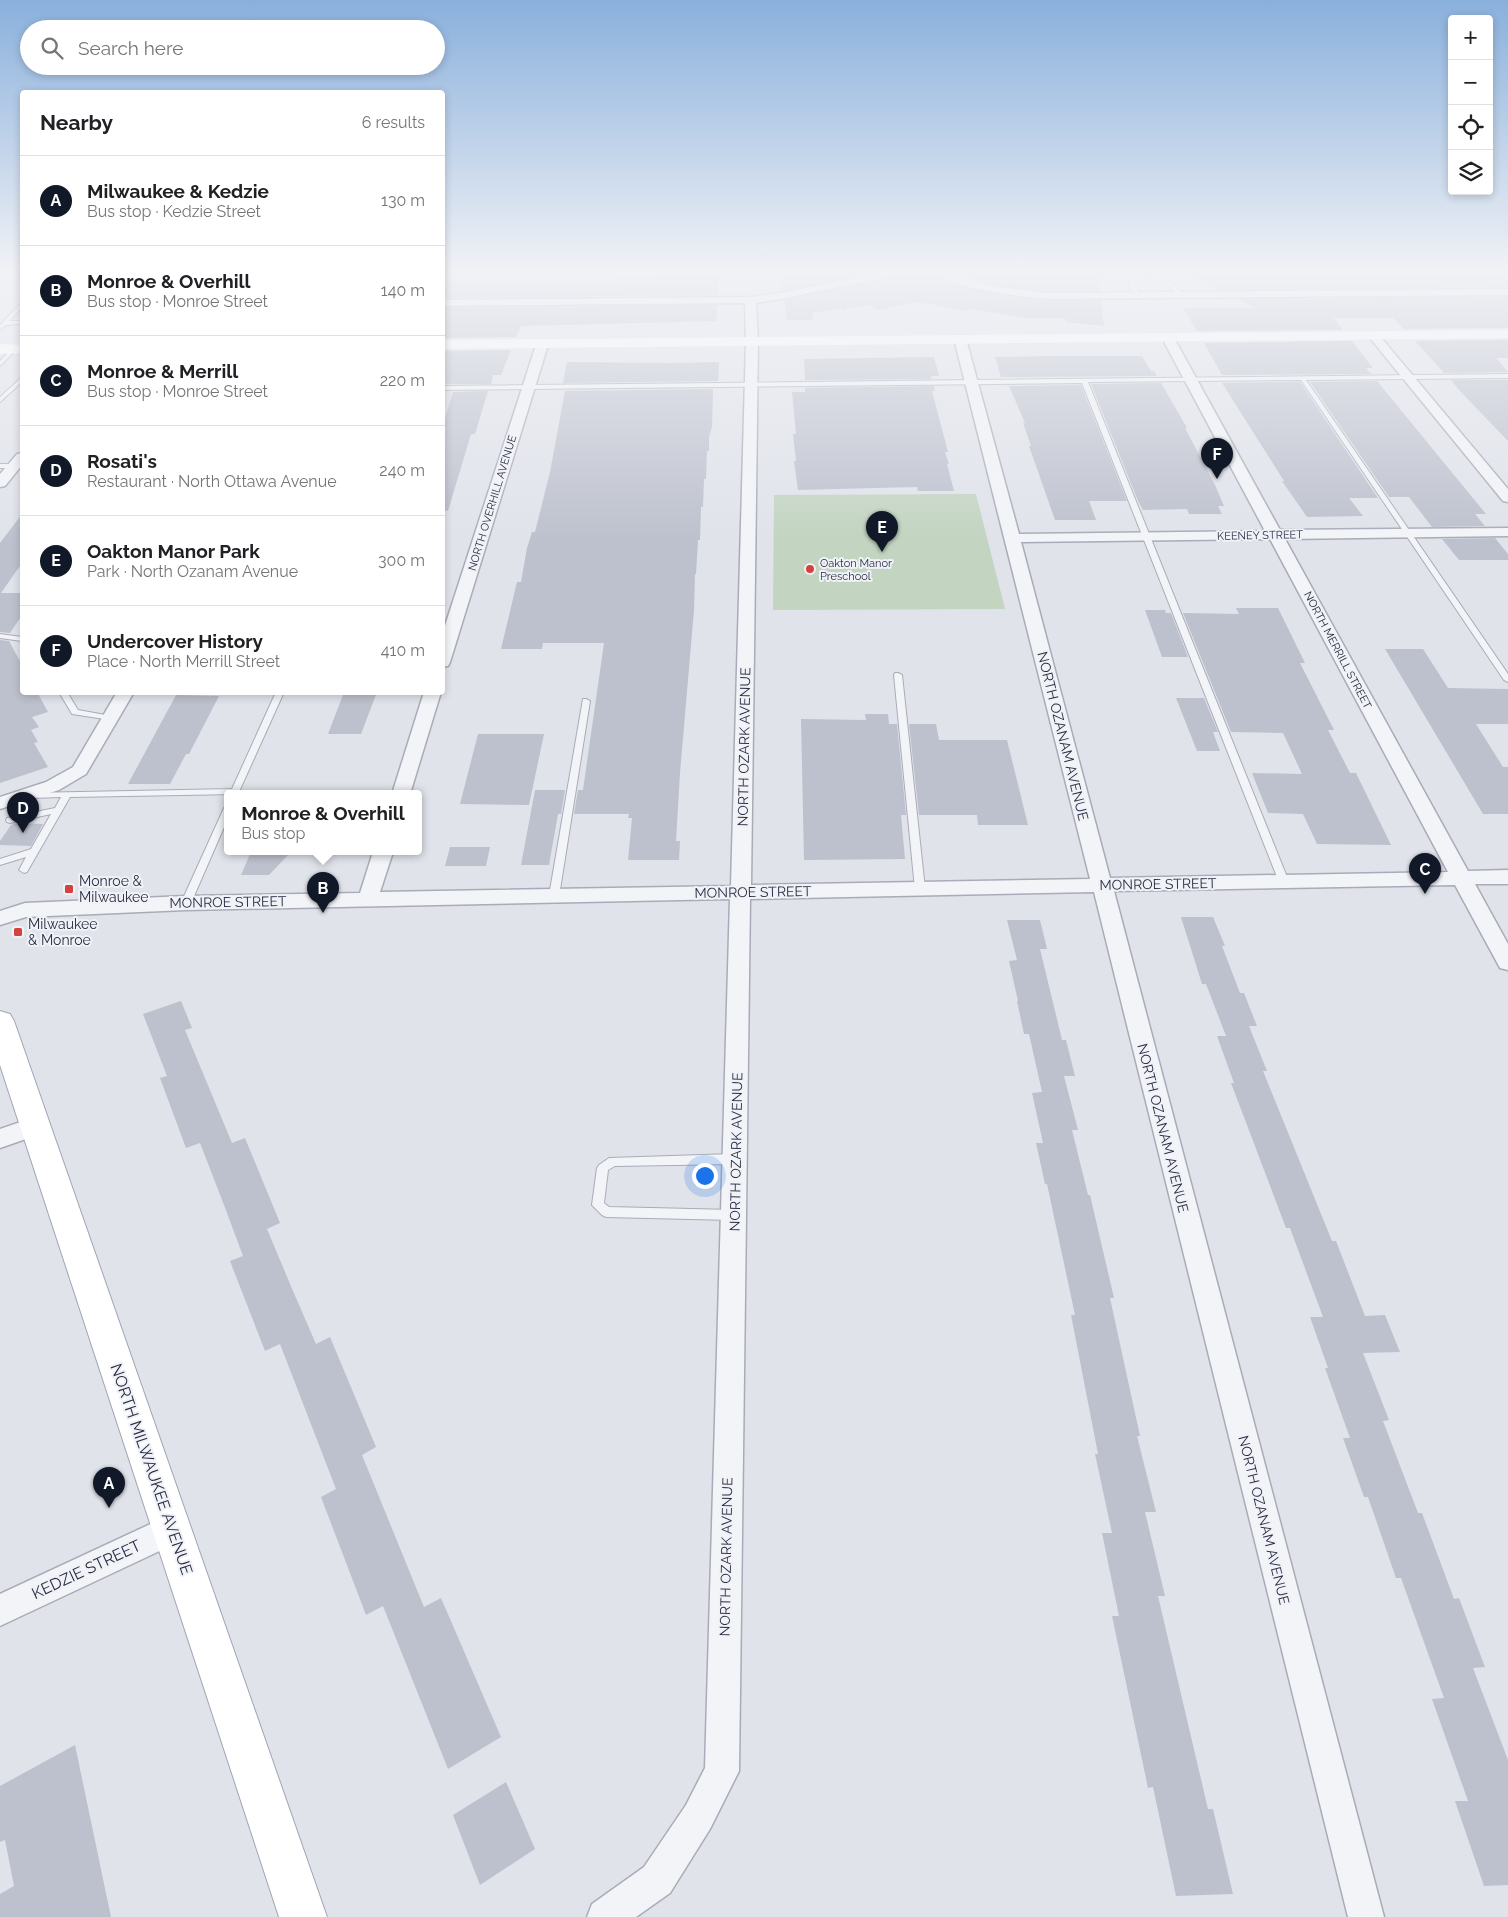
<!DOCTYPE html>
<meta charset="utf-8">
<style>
:root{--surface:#fff;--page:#f6f6f6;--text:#202124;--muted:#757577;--line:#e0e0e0;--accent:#111827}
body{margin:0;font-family:Raleway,sans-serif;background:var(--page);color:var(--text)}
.controls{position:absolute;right:15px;top:15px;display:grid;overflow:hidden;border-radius:5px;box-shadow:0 2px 8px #0003}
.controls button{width:45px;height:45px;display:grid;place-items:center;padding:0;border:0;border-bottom:1px solid var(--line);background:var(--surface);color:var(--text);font:25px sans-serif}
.you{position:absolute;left:704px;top:1175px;width:18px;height:18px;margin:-12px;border:4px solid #fff;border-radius:50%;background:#1a73e8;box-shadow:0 0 0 8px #1a73e833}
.badge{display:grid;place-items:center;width:32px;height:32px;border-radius:50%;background:var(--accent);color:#fff;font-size:16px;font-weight:700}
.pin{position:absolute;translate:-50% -41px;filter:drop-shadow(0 1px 2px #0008)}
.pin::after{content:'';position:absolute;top:26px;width:18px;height:15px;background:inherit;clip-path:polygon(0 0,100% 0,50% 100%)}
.popup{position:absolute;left:224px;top:790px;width:198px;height:65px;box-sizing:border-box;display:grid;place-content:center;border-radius:5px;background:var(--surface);filter:drop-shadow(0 1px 4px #0005);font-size:16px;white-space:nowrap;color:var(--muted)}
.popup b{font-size:19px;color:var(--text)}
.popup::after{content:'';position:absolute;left:50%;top:100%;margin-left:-10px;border:10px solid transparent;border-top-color:var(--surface)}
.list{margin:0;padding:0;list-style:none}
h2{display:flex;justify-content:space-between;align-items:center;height:65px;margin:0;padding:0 20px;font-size:21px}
h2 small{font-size:16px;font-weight:400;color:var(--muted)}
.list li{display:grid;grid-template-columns:32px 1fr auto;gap:15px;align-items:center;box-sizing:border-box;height:90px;padding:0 20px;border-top:1px solid var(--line)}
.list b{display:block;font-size:19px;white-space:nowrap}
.list p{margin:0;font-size:16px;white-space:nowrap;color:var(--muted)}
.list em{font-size:16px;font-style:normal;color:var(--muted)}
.icon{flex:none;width:28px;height:28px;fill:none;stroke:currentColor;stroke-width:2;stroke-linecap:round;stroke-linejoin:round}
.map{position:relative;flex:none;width:1508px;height:1917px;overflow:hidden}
.search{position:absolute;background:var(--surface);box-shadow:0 2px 8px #0003;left:20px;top:20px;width:425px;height:55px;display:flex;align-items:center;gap:12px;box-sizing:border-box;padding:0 18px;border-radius:28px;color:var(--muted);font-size:19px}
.panel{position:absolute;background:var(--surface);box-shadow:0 2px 8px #0003;left:20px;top:90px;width:425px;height:605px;border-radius:5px}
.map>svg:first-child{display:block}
</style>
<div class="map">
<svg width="1508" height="1917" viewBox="0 0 1508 1917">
<rect width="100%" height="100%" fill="#e0e3ea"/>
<!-- green -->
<path fill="#c3d4c1" d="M976,494L1005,609L773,610L774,495Z"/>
<!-- building -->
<path fill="#bdc1cd" d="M785,272H872L782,291L780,278L793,277Z
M905,272H932L942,280L955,285L1006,296L1049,301L1101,300L1104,326L1066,322L1064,318H1026L968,309L965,311L919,302L877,310L870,305L843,310L840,308L812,313L813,320H787L784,300L898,277Z
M956,272H1000L1005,274L1098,272L1100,291H1049L993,284Z
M1187,272H1508V287L1220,290Z
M718,278V295L442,298V280Z
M1508,297V328L1404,329L1393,318H1334L1343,330L1197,331L1183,308H1255L1239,299Z
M717,305V321L521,326L516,337L442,338V308Z
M1508,340V358H1496L1508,372L1444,373L1415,341Z
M1352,341L1373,368H1366L1371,374L1222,375L1204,343Z
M511,350L501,375H493L491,384H442V351Z
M1057,356H1142L1151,371H1154L1157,376L1001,377L995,357Z
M934,357L939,376H931V379L805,380L804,359Z
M567,362L672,363L719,362L718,381L563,383Z
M1451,380H1508V441L1460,391Z
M1377,381L1486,514H1475L1485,526L1432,527L1409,497H1389L1310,382Z
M1300,382L1378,498H1349L1363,516L1307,517L1282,481H1284L1222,383Z
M1161,383L1187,428H1185L1215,485L1224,506H1218L1222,514H1189L1187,509L1143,510L1138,501L1091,384Z
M1081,385L1127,501H1089L1096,520H1055L1029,446H1031L1023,423H1025L1009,386Z
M934,386L935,391H932L948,452H945L949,464H947L954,491H918L917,487L798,490L794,461H796L793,434H796L792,392H805V388Z
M713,389L712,427L709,437V451H707L706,479H704L703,507H701L700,540H698L696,574H695L694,610L680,773L676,841H680L679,860H628L632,818H628L629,814H574L578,790H583L604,643H543L542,649H501L517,582H521L527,548L532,532H535L550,472L565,391Z
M488,391L475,434H471L448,511L442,510V428L453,392Z
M22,514V563L1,593H22V615L10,633L0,632V543Z
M1495,538L1508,554V560H1459L1442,539Z
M1236,608H1278L1305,663H1300L1334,730H1328L1350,773H1356L1391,845L1317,844L1303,814L1268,813L1252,773L1302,774L1283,733L1231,732L1183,613L1239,614Z
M1145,610H1165L1166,613H1171L1188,657H1162Z
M0,640L9,641L22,665V692H37L48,712L32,717L39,727L31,730L38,742L34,743L48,767L0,783Z
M1385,649H1423L1448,688L1508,689V724H1476L1503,767H1508V814H1483Z
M344,692H377L361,734H328Z
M176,695L219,696L189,754H186L170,784H128Z
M1176,698H1204L1218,732H1213L1220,751H1197Z
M865,714H888L889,724H897L906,815H901L905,859L804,860L801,719L866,720Z
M909,724H936L939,740H1007L1028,825H978L977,815H919Z
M478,734H544L529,805L460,804Z
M535,790H565L561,814H558L549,865H521Z
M17,823L43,824L31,846L0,845V841L11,825Z
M450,847H490L486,866H445Z
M250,854L288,855L269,875H241Z
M1181,917H1213L1225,946H1222L1240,993H1244L1257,1026H1249L1267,1071H1263L1332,1241H1336L1365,1316L1385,1315L1400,1352L1363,1353L1389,1420L1383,1421L1418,1513H1422L1454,1599L1459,1598L1485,1667L1473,1668L1508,1760V1885L1484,1886L1455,1801H1468L1432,1699L1444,1698L1401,1578H1396L1368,1497H1364L1343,1438H1350L1325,1368H1328L1310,1317H1323L1290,1228H1286L1231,1083H1234L1217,1036H1226L1206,984H1202Z
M1007,920H1040L1047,949H1040L1062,1040H1066L1075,1076H1064L1078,1130H1072L1088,1195H1090L1114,1298H1110L1140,1436H1137L1156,1512H1145L1165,1596H1158L1208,1809H1213L1233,1894L1176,1896L1153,1787L1148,1788L1112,1616H1119L1102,1533H1112L1095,1454H1098L1071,1315H1075L1047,1184H1045L1036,1143H1043L1032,1093L1042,1092L1029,1034H1024L1017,1001H1018L1009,961L1017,960Z
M181,1001L192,1028L185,1030L232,1143L245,1138L280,1223L267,1229L293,1291L316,1344L330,1337L376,1447L362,1455L424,1607L441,1598L501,1737L448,1769L383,1606L366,1615L321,1497L336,1489L280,1344L265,1351L230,1261L243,1256L224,1205L200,1143L186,1148L160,1078L167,1076L143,1014Z
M75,1745L111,1917H0V1894L14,1886L5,1840L0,1842V1786Z
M506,1782L535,1849L480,1885L453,1815Z"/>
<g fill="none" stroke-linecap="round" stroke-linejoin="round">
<!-- service casing -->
<g stroke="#a9acb8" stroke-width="2">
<path id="service" d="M1150,276L1168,280L1184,295L1179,296C1168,283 1151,272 1135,283L1140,296L1135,297L1129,283L1133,279Z
M20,304H22V307L9,321H22V324L6,325L0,330V325Z
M12,348L17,349L0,366V361Z
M1508,374V378L1306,380L1508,674V682L1504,680L1301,380L1088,382L1289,882L1284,885L1279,882L1082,383L442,390V386Z
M22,377V382L0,402V397Z
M0,464H15L18,466L15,468H0Z
M0,634L22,637V641L0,638Z
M895,673H898L902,675L925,889L920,892L915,889L894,675Z
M59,692H67L78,710L111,716L115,718L111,720L72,714Z
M276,692H284L238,794L70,797L27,872L24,873L19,870L26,857L0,865V859L31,849L51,814L10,823L7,822L6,820L7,818L55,808L61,797L32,798L29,797L28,795L29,793L232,789Z
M583,699H586L590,701L559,896L554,899L549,896Z
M228,805V818L191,903L186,906L183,905L181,903L224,808Z
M734,1154L738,1156L740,1159L738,1162L734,1164L615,1166L608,1170L604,1203L609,1207L733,1210L737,1212L739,1215L737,1218L733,1220L606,1217L602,1215L592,1205L597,1168L599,1165L609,1158Z"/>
</g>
<!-- minor casing -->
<g stroke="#a9acb8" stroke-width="3">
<path id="minor" d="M882,272H903L898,275L781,299L756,303L758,342L751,885L1090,879L954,339L956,337L960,336L966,339L1019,534L1265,531L1162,338L1168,335L1174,338L1280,530L1508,528V536L1285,539L1468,871L1508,870V884H1475L1508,944V970L1500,968L1455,885L1114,891L1384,1917H1348L1094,892L750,899L739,1771L710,1829L670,1893L636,1917H587L592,1904L644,1867L686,1805L705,1768L730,899L186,910L26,917L0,925V911L25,903L186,896L360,893L373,852H393L380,892L731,886L746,342L745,303L442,306V300L750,297L781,293ZM1270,539L1448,872L1110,878L1021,542Z
M934,272H949L993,286L1049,293L1508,289V295L1049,299C1023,297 952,289 934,272Z
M1374,333L1378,334L1508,489V502L1503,501L1370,338L1368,336Z
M542,342L548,345L450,662L448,666L442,667V635L536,345Z
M22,453V465L5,486L0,487V474L17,454Z
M117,692H134L86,774L59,790L0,809V797L46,782L73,767Z
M424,692H441L410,794H392Z
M35,1117L43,1119L47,1126L43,1133L0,1148V1129Z
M172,1514L183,1518L187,1529L183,1540L0,1626V1594Z"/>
</g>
<!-- primary casing -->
<g stroke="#9fa5b6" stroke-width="2">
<path id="primary" d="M0,1011L10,1014L14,1021L327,1917H279L0,1065Z"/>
</g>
<!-- service -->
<use href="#service" fill="#f3f4f8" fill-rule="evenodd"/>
<!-- minor -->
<use href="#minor" fill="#f3f4f8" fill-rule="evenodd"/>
<!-- secondary -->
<path fill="#fff" fill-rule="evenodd" d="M1508,330V338L442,349V340Z
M0,344L22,345V353L0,354Z"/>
<!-- primary -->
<use href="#primary" fill="#fff" fill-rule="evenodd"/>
</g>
<!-- sky -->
<linearGradient id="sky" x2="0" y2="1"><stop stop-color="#89b0dc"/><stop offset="0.5" stop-color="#f1f2f6"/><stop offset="1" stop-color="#f1f2f6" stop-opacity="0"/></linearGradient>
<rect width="1508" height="541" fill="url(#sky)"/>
<!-- markers -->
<g fill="#d44240" stroke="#f0f2f7" stroke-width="2">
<circle cx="810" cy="569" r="5"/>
<rect x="64" y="884" width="10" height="10" rx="2.5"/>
<rect x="13" y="927" width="10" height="10" rx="2.5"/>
</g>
<g text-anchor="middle" stroke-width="4" stroke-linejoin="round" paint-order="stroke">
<!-- far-street labels -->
<g font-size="11" fill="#282d42" stroke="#f0f2f7">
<text transform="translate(492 503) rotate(-73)" y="4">NORTH OVERHILL AVENUE</text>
<text transform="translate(1260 535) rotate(-1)" y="4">KEENEY STREET</text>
<text transform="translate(1338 650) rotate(62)" y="4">NORTH MERRILL STREET</text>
</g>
<!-- far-poi labels -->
<g font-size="11" fill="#282d42" stroke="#f0f2f7" text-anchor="start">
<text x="820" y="567">Oakton Manor<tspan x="820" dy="13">Preschool</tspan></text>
</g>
<!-- street labels -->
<g font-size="14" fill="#282d42" stroke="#f0f2f7">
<text transform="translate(1063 736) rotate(76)" y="5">NORTH OZANAM AVENUE</text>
<text transform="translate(744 747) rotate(-89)" y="5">NORTH OZARK AVENUE</text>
<text transform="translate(1158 884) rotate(-1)" y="5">MONROE STREET</text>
<text transform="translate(753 892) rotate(-1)" y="5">MONROE STREET</text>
<text transform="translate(228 902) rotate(-1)" y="5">MONROE STREET</text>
<text transform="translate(1163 1128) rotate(76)" y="5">NORTH OZANAM AVENUE</text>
<text transform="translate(736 1152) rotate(-89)" y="5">NORTH OZARK AVENUE</text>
<text transform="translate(1264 1520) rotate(76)" y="5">NORTH OZANAM AVENUE</text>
<text transform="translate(726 1557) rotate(-89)" y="5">NORTH OZARK AVENUE</text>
</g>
<!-- poi labels -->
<g font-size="14" fill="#282d42" stroke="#f0f2f7" text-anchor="start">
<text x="79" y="886">Monroe &amp;<tspan x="79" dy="16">Milwaukee</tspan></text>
<text x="28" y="929">Milwaukee<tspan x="28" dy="16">&amp; Monroe</tspan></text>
</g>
<!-- near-street labels -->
<g font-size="16" fill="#282d42" stroke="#f0f2f7">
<text transform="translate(152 1469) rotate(71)" y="6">NORTH MILWAUKEE AVENUE</text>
<text transform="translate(86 1569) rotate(-25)" y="6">KEDZIE STREET</text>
</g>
</g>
</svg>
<div class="controls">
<button>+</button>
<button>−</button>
<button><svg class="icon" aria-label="locate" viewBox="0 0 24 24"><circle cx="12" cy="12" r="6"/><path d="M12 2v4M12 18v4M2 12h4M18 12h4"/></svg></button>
<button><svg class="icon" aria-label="layers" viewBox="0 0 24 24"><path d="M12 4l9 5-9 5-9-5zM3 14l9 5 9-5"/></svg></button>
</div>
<div class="you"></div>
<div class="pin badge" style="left:109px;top:1508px">A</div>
<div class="pin badge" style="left:323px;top:913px">B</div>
<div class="popup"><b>Monroe &amp; Overhill</b>Bus stop</div>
<div class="pin badge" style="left:1425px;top:894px">C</div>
<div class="pin badge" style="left:23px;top:833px">D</div>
<div class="pin badge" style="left:882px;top:552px">E</div>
<div class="pin badge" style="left:1217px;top:479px">F</div>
<div class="search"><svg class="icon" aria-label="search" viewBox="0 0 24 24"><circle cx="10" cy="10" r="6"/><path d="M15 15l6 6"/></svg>Search here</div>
<section class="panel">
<h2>Nearby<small>6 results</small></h2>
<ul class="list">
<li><span class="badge">A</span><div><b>Milwaukee &amp; Kedzie</b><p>Bus stop · Kedzie Street</p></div><em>130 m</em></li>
<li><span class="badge">B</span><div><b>Monroe &amp; Overhill</b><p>Bus stop · Monroe Street</p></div><em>140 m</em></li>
<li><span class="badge">C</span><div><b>Monroe &amp; Merrill</b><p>Bus stop · Monroe Street</p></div><em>220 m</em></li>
<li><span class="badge">D</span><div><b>Rosati's</b><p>Restaurant · North Ottawa Avenue</p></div><em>240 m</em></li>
<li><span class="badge">E</span><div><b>Oakton Manor Park</b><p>Park · North Ozanam Avenue</p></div><em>300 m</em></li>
<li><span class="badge">F</span><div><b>Undercover History</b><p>Place · North Merrill Street</p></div><em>410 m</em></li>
</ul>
</section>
</div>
